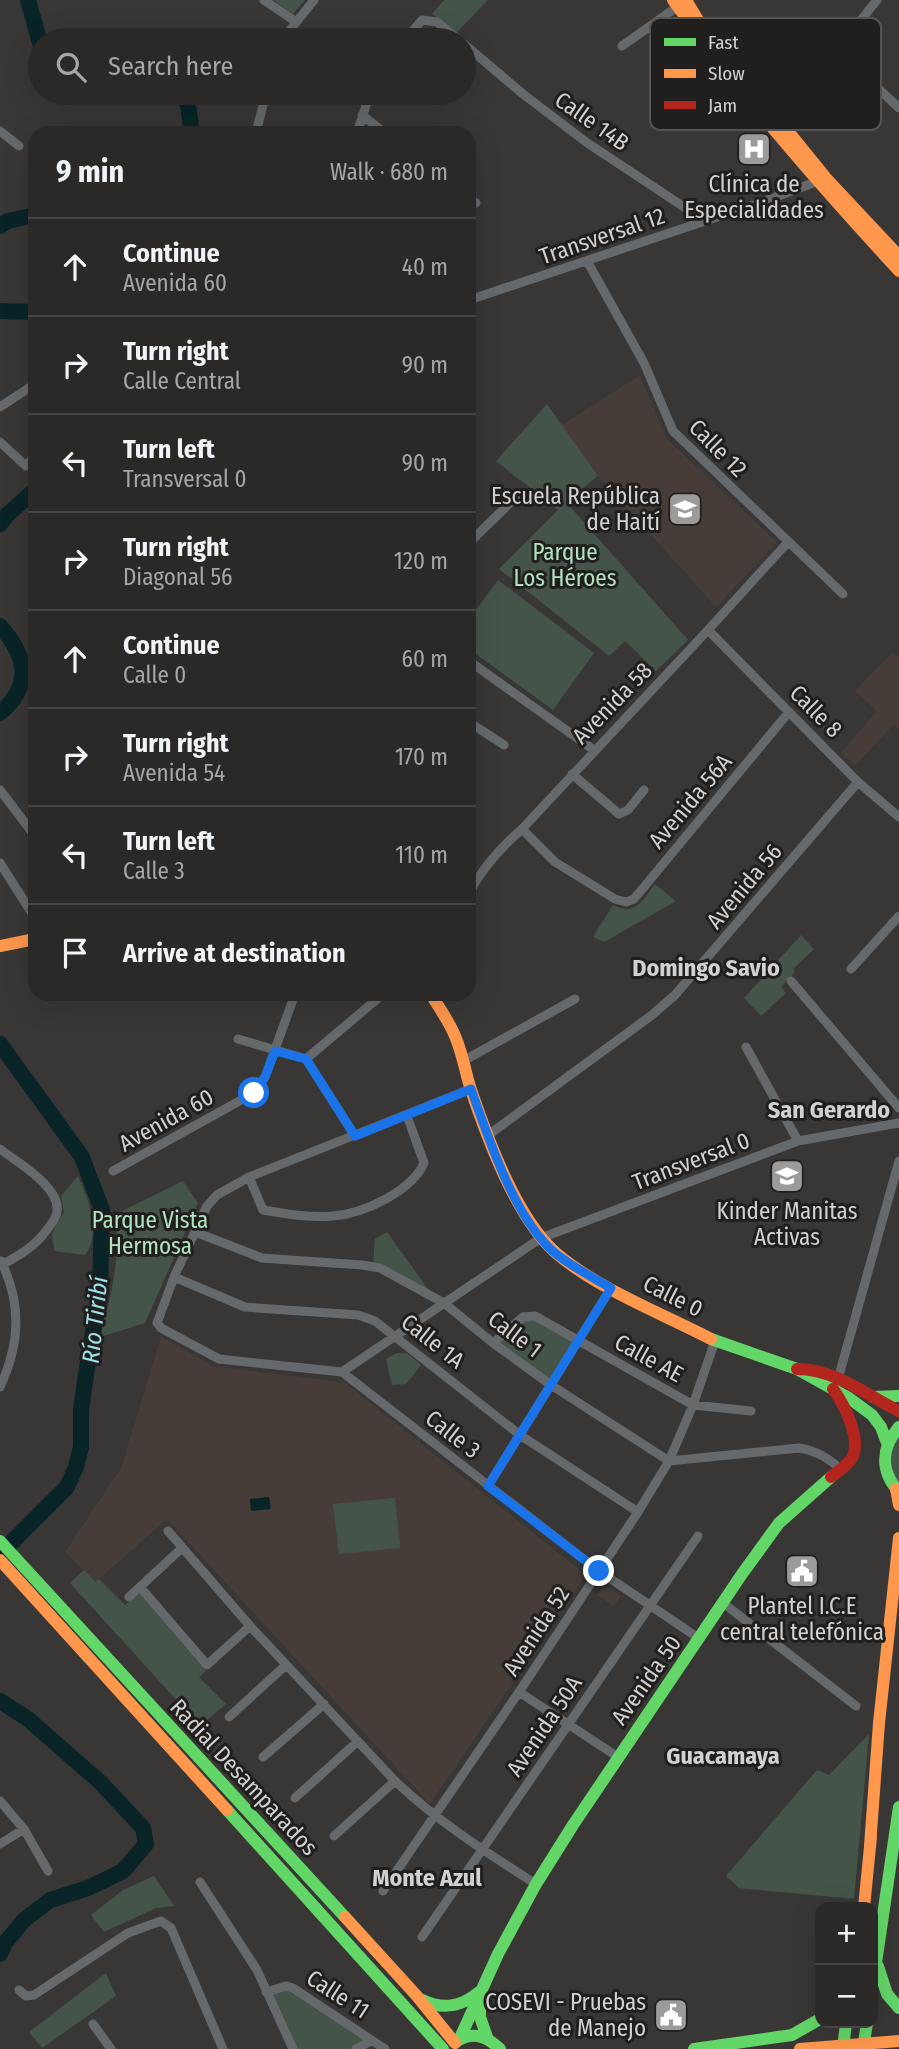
<!DOCTYPE html>
<meta charset="utf-8">
<style>
:root{--surface:#2b2928;--page:#373534;--text:#f1f3f6;--muted:#a6a6a8;--line:#474545}
body{margin:0;font-family:"Fira Sans Condensed",sans-serif;background:var(--page);color:var(--text)}
.controls{position:absolute;right:21px;bottom:21px;display:grid;overflow:hidden;border-radius:14px;box-shadow:0 7px 28px #0002}
.controls button{width:63px;height:63px;display:grid;place-items:center;padding:0;border:0;border-bottom:2px solid var(--line);background:var(--surface);color:var(--text);font:35px sans-serif}
.stop{position:absolute;width:21px;height:21px;margin:-16px;border:5px solid #1a73e8;border-radius:50%;background:#fff}
.stop.end{background:#1a73e8;border-color:#fff;box-shadow:0 2px 7px #0008}
.list{margin:0;padding:0;list-style:none}
h2{display:flex;justify-content:space-between;align-items:center;height:91px;margin:0;padding:0 28px;font-size:30px}
h2 small{font-size:23px;font-weight:400;color:var(--muted)}
.list li{display:grid;grid-template-columns:46px 1fr auto;gap:21px;align-items:center;box-sizing:border-box;height:98px;padding:0 28px;border-top:2px solid var(--line)}
.list b{display:block;font-size:26px;white-space:nowrap}
.list p{margin:0;font-size:23px;white-space:nowrap;color:var(--muted)}
.list em{font-size:23px;font-style:normal;color:var(--muted)}
.icon{flex:none;width:38px;height:38px;fill:none;stroke:currentColor;stroke-width:2;stroke-linecap:round;stroke-linejoin:round}
.map{position:relative;flex:none;width:899px;height:2049px;overflow:hidden}
.search{position:absolute;background:var(--surface);box-shadow:0 7px 28px #0002;left:28px;top:28px;width:448px;height:77px;display:flex;align-items:center;gap:18px;box-sizing:border-box;padding:0 24px;border-radius:38px;color:var(--muted);font-size:26px}
.panel{position:absolute;background:var(--surface);box-shadow:0 7px 28px #0002;left:28px;top:126px;width:448px;height:875px;border-radius:21px}
.map>svg:first-child{display:block}
</style>
<div class="map">
<svg width="899" height="2049" viewBox="0 0 899 2049">
<rect width="100%" height="100%" fill="#393736"/>
<!-- built -->
<path fill="#463d39" d="M640,375L667,439L777,542L716,607L598,476L562,425Z
M893,652L899,656V729L894,724L855,766L841,752L877,711L855,691Z
M784,1163L797,1166L791,1189L777,1186Z
M161,1337L213,1366L345,1383L586,1575L430,1804L167,1519L96,1582L65,1552L121,1468Z
M608,1587L621,1596L614,1606L597,1595L602,1588Z"/>
<!-- green -->
<path fill="#455449" d="M274,0H305L293,14Z
M444,0H488L457,32L432,14Z
M547,404L598,476L566,502L688,640L656,671L625,641L609,656L499,569L558,510L496,461Z
M498,580L594,653L553,710L469,649V619Z
M655,884L676,901L604,942L593,937L613,905C635,917 643,900 655,884Z
M801,935L814,949L793,969L795,972L781,987L786,993L761,1016L744,998Z
M78,1176C88,1199 102,1232 85,1255L54,1251L52,1233L64,1212L61,1196Z
M183,1181L198,1203L145,1323L97,1338C115,1293 118,1261 116,1214Z
M387,1232L428,1289L427,1293L391,1269L373,1265L375,1239Z
M532,1318L574,1342L549,1381L499,1342L525,1321Z
M397,1353H407L421,1365L406,1384L392,1385L386,1359Z
M899,1432V1485L895,1481L888,1459Z
M395,1498L400,1548L339,1554L333,1504Z
M84,1570L96,1582L99,1579L125,1605L140,1594L206,1671L199,1677L226,1704L200,1726L70,1583Z
M869,1734L854,1899L739,1888L726,1876L817,1770L829,1775Z
M154,1876L174,1906L156,1908L104,1932L91,1915L123,1890Z
M106,1973L116,1996L42,2048L29,2032Z
M286,1986L371,2041L355,2049H293L266,1992Z"/>
<!-- water -->
<path fill="#092427" d="M269,1497L271,1509L251,1511L250,1499Z"/>
<g fill="none" stroke-linecap="round" stroke-linejoin="round">
<!-- river -->
<path stroke="#092427" stroke-width="16" d="M28,0L40,43
M183,93L188,106L192,133
M0,226L8,221L35,215
M0,311L35,312
M0,524L7,515L35,490
M0,626C27,656 33,685 0,713
M0,1044L82,1157L102,1210L100,1293L88,1361L81,1410V1447L76,1467L67,1487L0,1554
M0,1701L28,1719L101,1783L143,1828L146,1844L123,1871L88,1888L50,1900L24,1920L5,1943L0,1954"/>
<!-- street -->
<path stroke="#66696b" stroke-width="9" d="M264,0L295,21
M282,40L314,0
M405,40L422,20L437,22L459,40
M464,44L523,94L586,142L705,221
M622,46L677,7
M837,50L899,108
M362,115L385,133
M778,125L877,0
M0,131L19,146
M256,133L266,93
M357,133L370,93
M469,198L476,203
M587,261L644,363L673,431L843,594
M469,300L765,201L821,180
M0,407L35,384
M0,442L26,466L35,456
M469,543L518,495
M708,630L858,782L899,817
M469,661L594,750
M469,722L504,745
M572,774L619,814L628,810L644,790
M0,790L35,836
M522,829L555,862L615,899L626,902L634,899L789,712
M0,863L35,918
M469,893C483,867 500,848 522,829L708,630L788,542
M851,969L899,916
M791,981L899,1108
M238,1039L306,1059L355,1136
M746,1047L798,1141
M306,1059L383,994
M463,1061L575,999
M471,1089L249,1177L217,1195L207,1206L174,1277L157,1323L161,1328L219,1359L342,1372L599,1571L700,1639
M487,1136L652,1015L675,995L858,782
M0,1149C17,1162 61,1187 57,1212C56,1219 50,1226 46,1231C35,1246 19,1256 3,1264
M113,1171L254,1093L265,1077L295,994
M249,1177L263,1210C286,1214 310,1218 333,1216C363,1214 412,1191 424,1163L407,1116
M195,1232L262,1258L362,1265L380,1268L444,1303L493,1343L551,1385L669,1461L799,1448C817,1451 828,1458 842,1470
M174,1277L245,1307L358,1315L375,1321L520,1435L638,1512
M493,1343L523,1317L535,1316L693,1405L751,1411
M342,1372L541,1238L798,1141L899,1123
M838,1379L899,1161
M0,1387C20,1344 22,1304 1,1261
M488,1486L611,1288
M168,1531L250,1626L395,1781C437,1821 487,1853 536,1884
M140,1587L207,1665L250,1626
M129,1597L182,1548
M723,1603L856,1706
M519,1692L618,1757
M229,1717L286,1665
M263,1757L324,1704
M295,1798L357,1742
M0,1801L24,1829L48,1871
M334,1836L395,1781
M0,1844L24,1829
M200,1882L257,1970L293,2049
M383,1891L519,1692L638,1512L669,1461L693,1405L715,1341
M422,1937L698,1536
M19,1990L26,1996L34,1995L128,1933L161,1921L171,1928L223,2049
M266,1992L286,1986L293,1988L385,2049
M93,2024L111,2049
M356,2049L371,2041"/>
<!-- fast -->
<path stroke="#63d668" stroke-width="12" d="M711,1339L797,1369L849,1398L872,1415L881,1427L887,1443
M873,1397L899,1396
M899,1427C881,1448 880,1471 899,1492
M0,1541L345,1917
M227,1810L443,2049
M878,1966L887,1994L899,2008
M873,1983L899,1807
M422,2000C443,2010 461,2007 479,1992
M480,2000V2017L487,2037
M460,2038L498,1954L536,1884L573,1825L742,1574L779,1523L831,1477
M457,2041C474,2031 486,2036 500,2049
M694,2049L792,2035L820,2019
M843,2049L846,2023
M863,2049L867,2023"/>
<!-- slow -->
<path stroke="#ff974d" stroke-width="12" d="M673,0C742,96 819,184 899,271
M686,0L698,20L826,178L899,256
M0,946L35,939
M431,994C439,1008 449,1021 455,1036C462,1052 465,1070 470,1087C487,1137 516,1218 556,1253C598,1289 661,1313 711,1339
M896,1489L899,1505
M0,1560L227,1810
M870,1846L879,1723L899,1538
M864,1907L871,1837
M345,1917L416,1995L455,2043
M800,2049L899,2041"/>
<!-- jam -->
<path stroke="#b3261e" stroke-width="12" d="M797,1369C835,1369 866,1395 899,1411
M831,1477C837,1472 848,1465 852,1458C862,1439 844,1404 833,1389"/>
</g>
<g fill="none" stroke-linecap="round" stroke-linejoin="round">
<!-- route -->
<path stroke="#1a73e8" stroke-width="9" d="M254,1093L265,1077L275,1051L306,1059L355,1136L471,1089C489,1139 514,1218 555,1253C572,1267 592,1277 611,1288L488,1486L599,1571"/>
</g>
<!-- icons -->
<defs>
<g id="hospital-square" transform="scale(1.75)"><rect x="-9" y="-9" width="18" height="18" rx="4" fill="#9d9b99" stroke="#201f1e"/><path d="M-5-5h3v3.5h4V-5h3V5h-3V1.5h-4V5h-3Z" fill="#fff"/></g>
<g id="school-square" transform="scale(1.75)"><rect x="-9" y="-9" width="18" height="18" rx="4" fill="#9d9b99" stroke="#201f1e"/><path d="M0-5L7-2L0 1L-7-2ZM-4 1L0 2.5L4 1V4Q0 6-4 4Z" fill="#fff"/></g>
<g id="civic-square" transform="scale(1.75)"><rect x="-9" y="-9" width="18" height="18" rx="4" fill="#9d9b99" stroke="#201f1e"/><path d="M-.6-6.5H3V-4.5H.6V-3L4-1V1h2V6H-6V1h2V-1L-.6-3ZM-1.2 2.5V6h2.4V2.5Z" fill="#fff"/></g>
</defs>
<g fill-rule="evenodd">
<use href="#hospital-square" x="754" y="149"/>
<use href="#school-square" x="685" y="509"/>
<use href="#school-square" x="787" y="1176"/>
<use href="#civic-square" x="802" y="1571"/>
<use href="#civic-square" x="671" y="2015"/>
</g>
<g text-anchor="middle" stroke-width="6" stroke-linejoin="round" paint-order="stroke">
<!-- street labels -->
<g font-size="23" fill="#d3d1cf" stroke="#201f1e">
<text transform="translate(592 121) rotate(35)" y="8">Calle 14B</text>
<text transform="translate(602 236) rotate(-19)" y="8">Transversal 12</text>
<text transform="translate(718 448) rotate(45)" y="8">Calle 12</text>
<text transform="translate(612 703) rotate(-46)" y="8">Avenida 58</text>
<text transform="translate(816 711) rotate(45)" y="8">Calle 8</text>
<text transform="translate(690 801) rotate(-50)" y="8">Avenida 56A</text>
<text transform="translate(744 886) rotate(-50)" y="8">Avenida 56</text>
<text transform="translate(166 1120) rotate(-29)" y="8">Avenida 60</text>
<text transform="translate(691 1161) rotate(-21)" y="8">Transversal 0</text>
<text transform="translate(673 1296) rotate(27)" y="8">Calle 0</text>
<text transform="translate(515 1334) rotate(37)" y="8">Calle 1</text>
<text transform="translate(433 1341) rotate(38)" y="8">Calle 1A</text>
<text transform="translate(649 1358) rotate(29)" y="8">Calle AE</text>
<text transform="translate(453 1434) rotate(38)" y="8">Calle 3</text>
<text transform="translate(536 1631) rotate(-57)" y="8">Avenida 52</text>
<text transform="translate(646 1680) rotate(-55)" y="8">Avenida 50</text>
<text transform="translate(544 1726) rotate(-56)" y="8">Avenida 50A</text>
<text transform="translate(244 1777) rotate(47)" y="8">Radial Desamparados</text>
<text transform="translate(338 1994) rotate(33)" y="8">Calle 11</text>
</g>
<!-- poi labels -->
<g font-size="23" fill="#d3d1cf" stroke="#201f1e">
<text x="754" y="192">Clínica de<tspan x="754" dy="26">Especialidades</tspan></text>
<text x="660" y="504" text-anchor="end">Escuela República<tspan x="660" dy="26">de Haití</tspan></text>
<text x="787" y="1219">Kinder Manitas<tspan x="787" dy="26">Activas</tspan></text>
<text x="802" y="1614">Plantel I.C.E<tspan x="802" dy="26">central telefónica</tspan></text>
<text x="646" y="2010" text-anchor="end">COSEVI - Pruebas<tspan x="646" dy="26">de Manejo</tspan></text>
</g>
<!-- park labels -->
<g font-size="23" fill="#b0e3be" stroke="#201f1e">
<text x="565" y="560">Parque<tspan x="565" dy="26">Los Héroes</tspan></text>
<text x="150" y="1228">Parque Vista<tspan x="150" dy="26">Hermosa</tspan></text>
</g>
<!-- neighbourhood labels -->
<g font-size="24" font-weight="bold" fill="#d3d1cf" stroke="#201f1e">
<text x="706" y="976">Domingo Savio</text>
<text x="829" y="1118">San Gerardo</text>
<text x="723" y="1764">Guacamaya</text>
<text x="427" y="1886">Monte Azul</text>
</g>
<!-- water labels -->
<g font-size="24" font-style="italic" fill="#9ae3ec" stroke="#201f1e">
<text transform="translate(95 1320) rotate(-84)" y="8">Río Tiribí</text>
</g>
</g>
<!-- legend -->
<rect x="650" y="18" width="231" height="112" rx="10" fill="#201f1e" stroke="#565453" stroke-width="2"/>
<rect x="664" y="38" width="32" height="8" fill="#63d668"/>
<rect x="664" y="69" width="32" height="9" fill="#ff974d"/>
<rect x="664" y="101" width="32" height="8" fill="#b3261e"/>
<g font-size="19" fill="#d3d1cf">
<text x="708" y="49">Fast</text>
<text x="708" y="80">Slow</text>
<text x="708" y="112">Jam</text>
</g>
</svg>
<div class="controls">
<button>+</button>
<button>−</button>
</div>
<div class="stop" style="left:254px;top:1093px"></div>
<div class="stop end" style="left:599px;top:1571px"></div>
<div class="search"><svg class="icon" aria-label="search" viewBox="0 0 24 24"><circle cx="10" cy="10" r="6"/><path d="M15 15l6 6"/></svg>Search here</div>
<section class="panel">
<h2>9 min<small>Walk · 680 m</small></h2>
<ul class="list">
<li><svg class="icon" aria-label="ahead" viewBox="0 0 24 24"><path d="M12 20V5M6 11l6-6 6 6"/></svg><div><b>Continue</b><p>Avenida 60</p></div><em>40 m</em></li>
<li><svg class="icon" aria-label="right" viewBox="0 0 24 24"><path d="M7 20v-9h11M14 6l5 5-5 5"/></svg><div><b>Turn right</b><p>Calle Central</p></div><em>90 m</em></li>
<li><svg class="icon" aria-label="left" viewBox="0 0 24 24"><path d="M17 20v-9H6M10 6l-5 5 5 5"/></svg><div><b>Turn left</b><p>Transversal 0</p></div><em>90 m</em></li>
<li><svg class="icon" aria-label="right" viewBox="0 0 24 24"><path d="M7 20v-9h11M14 6l5 5-5 5"/></svg><div><b>Turn right</b><p>Diagonal 56</p></div><em>120 m</em></li>
<li><svg class="icon" aria-label="ahead" viewBox="0 0 24 24"><path d="M12 20V5M6 11l6-6 6 6"/></svg><div><b>Continue</b><p>Calle 0</p></div><em>60 m</em></li>
<li><svg class="icon" aria-label="right" viewBox="0 0 24 24"><path d="M7 20v-9h11M14 6l5 5-5 5"/></svg><div><b>Turn right</b><p>Avenida 54</p></div><em>170 m</em></li>
<li><svg class="icon" aria-label="left" viewBox="0 0 24 24"><path d="M17 20v-9H6M10 6l-5 5 5 5"/></svg><div><b>Turn left</b><p>Calle 3</p></div><em>110 m</em></li>
<li><svg class="icon" aria-label="arrive" viewBox="0 0 24 24"><path d="M6 21V4h12l-3 4 3 4H6"/></svg><div><b>Arrive at destination</b></div></li>
</ul>
</section>
</div>
